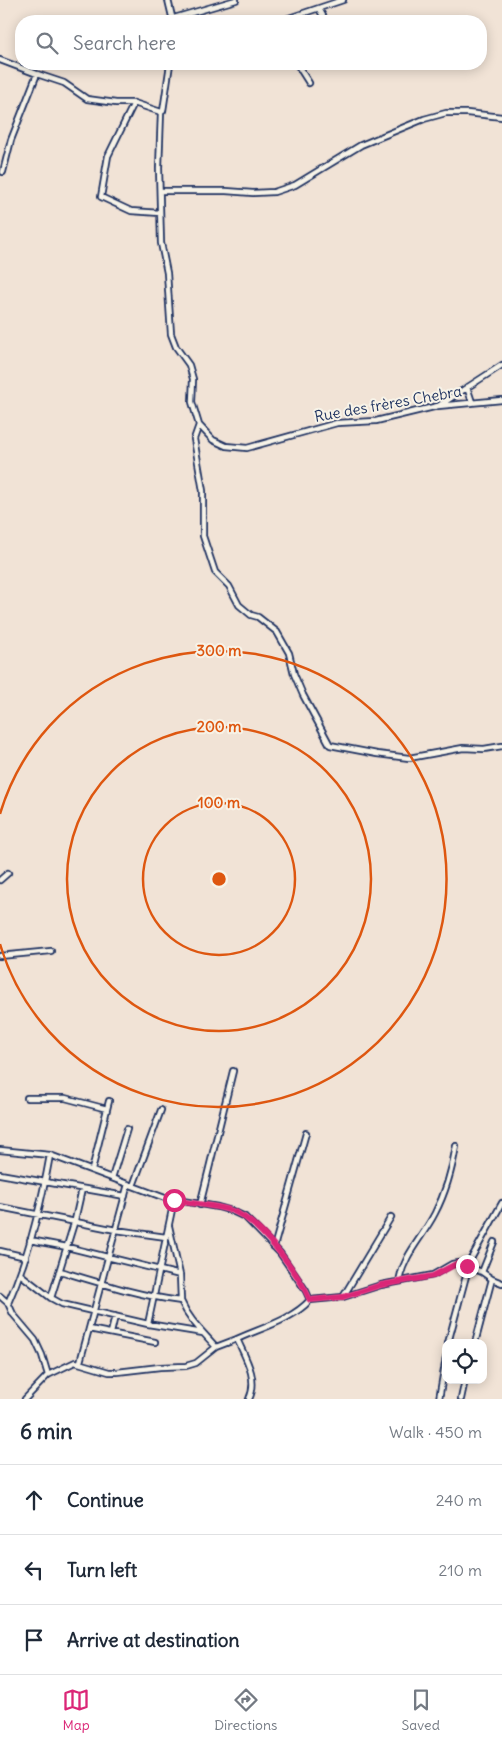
<!DOCTYPE html>
<meta charset="utf-8">
<style>
:root{--surface:#fff;--page:#f6f6f7;--text:#1f2937;--muted:#747a83;--line:#e0e1e3;--accent:#db2777}
body{margin:0;font-family:Delius,sans-serif;background:var(--page);color:var(--text)}
.controls{position:absolute;right:15px;bottom:15px;display:grid;overflow:hidden;border-radius:10px;box-shadow:0 2px 12px #0003}
.controls button{width:45px;height:45px;display:grid;place-items:center;padding:0;border:0;border-bottom:1px solid var(--line);background:var(--surface);color:var(--text);font:25px sans-serif}
.stop{position:absolute;width:15px;height:15px;margin:-11px;border:4px solid #db2777;border-radius:50%;background:#fff}
.stop.end{background:#db2777;border-color:#fff;box-shadow:0 1px 5px #0008}
.list{margin:0;padding:0;list-style:none}
h2{display:flex;justify-content:space-between;align-items:center;height:65px;margin:0;padding:0 20px;font-size:21px}
h2 small{font-size:16px;font-weight:400;color:var(--muted)}
.list li{display:grid;grid-template-columns:32px 1fr auto;gap:15px;align-items:center;box-sizing:border-box;height:70px;padding:0 20px;border-top:1px solid var(--line)}
.list b{display:block;font-size:19px;white-space:nowrap}
.list em{font-size:16px;font-style:normal;color:var(--muted)}
.icon{flex:none;width:28px;height:28px;fill:none;stroke:currentColor;stroke-width:2;stroke-linecap:round;stroke-linejoin:round}
.map{position:relative;flex:none;width:502px;height:1399px;overflow:hidden}
.search{position:absolute;background:var(--surface);box-shadow:0 2px 12px #0003;left:15px;right:15px;top:15px;height:55px;display:flex;align-items:center;gap:12px;box-sizing:border-box;padding:0 18px;border-radius:20px;color:var(--muted);font-size:19px}
.sheet{height:275px;background:var(--surface)}
nav{display:flex;justify-content:space-around;align-items:center;box-sizing:border-box;height:70px;border-top:1px solid var(--line);background:var(--surface);font-size:14px;color:var(--muted)}
nav a{display:grid;justify-items:center;gap:2px}
nav .on{color:var(--accent)}
.map>svg:first-child{display:block}
</style>
<div class="map">
<svg width="502" height="1399" viewBox="0 0 502 1399">
<rect width="100%" height="100%" fill="#f1e3d6"/>
<filter id="ink" filterUnits="userSpaceOnUse"><feTurbulence type="fractalNoise" baseFrequency=".02" numOctaves="2"/><feDisplacementMap in="SourceGraphic" scale="10" xChannelSelector="R" yChannelSelector="G"/><feConvolveMatrix kernelMatrix="1 2 1 2 8 2 1 2 1" color-interpolation-filters="sRGB"/></filter>
<g filter="url(#ink)">
<g fill="none" stroke-linecap="round" stroke-linejoin="round">
<!-- minor casing -->
<g stroke="#1b2f5e" stroke-width="8">
<path id="minor" d="M168,0L173,21
M319,9L326,21
M174,18L236,0
M280,21L343,0
M0,60L37,74L64,83L87,99L116,103H134L161,112
M170,64L163,111L161,112L159,168L161,243L167,273L171,334L176,347L189,365L193,379L192,402L199,425L194,439L203,491V536L215,572L229,586L239,605L251,615L258,617L277,632L289,653L294,674L303,695L330,745L377,754L409,758L463,748L484,749L502,746
M297,64L309,83
M134,103L108,156L101,197L131,211L160,213
M3,172L11,140L37,74
M160,191H226L253,193L274,192L295,185L361,145L424,119L446,113H467L502,117
M467,387L472,402
M440,405L502,365
M199,425L213,440L226,446L247,448L337,423L376,421L438,406L502,400
M0,880L8,873
M0,956L51,951
M27,1098H65L107,1109
M0,1150L50,1155L165,1198L218,1207L232,1211L245,1217L280,1253L306,1291L310,1300C292,1320 261,1328 237,1339C245,1357 259,1379 249,1399
M92,1170L109,1101
M0,1174L125,1196
M112,1178L127,1129
M133,1186L161,1110
M200,1205L233,1071
M0,1207L116,1230L166,1237
M169,1226L180,1275L181,1301
M30,1240L67,1247L180,1275
M274,1247L306,1133
M0,1251L26,1257
M60,1271C100,1283 140,1296 181,1301C189,1320 203,1332 216,1347L237,1339
M482,1272L494,1242
M20,1274L51,1298L62,1304L148,1324L203,1333
M399,1281C404,1254 423,1237 435,1213C446,1192 452,1170 456,1146
M0,1296L8,1303L13,1314L35,1340L42,1355L48,1375
M343,1297L391,1217
M51,1298L75,1220L82,1189
M310,1300L343,1297L381,1285L433,1275L452,1264L458,1263L482,1272L492,1279L502,1283
M8,1303C29,1256 41,1206 50,1155
M148,1324L174,1200
M89,1329L155,1342
M111,1333L115,1316
M448,1343L466,1276L467,1266L502,1203
M475,1343L492,1279
M80,1362L128,1184
M25,1399L48,1375L75,1362L109,1372H117L160,1367L186,1366L196,1363L216,1347
M439,1399L446,1358
M461,1399L465,1380"/>
</g>
<!-- minor -->
<use href="#minor" stroke="#f7f3e8" stroke-width="4.5"/>
</g>
</g>
<g fill="none" stroke-linecap="round" stroke-linejoin="round" filter="url(#ink)">
<!-- route -->
<path stroke="#db2777" stroke-width="6" d="M174,1200C192,1204 212,1205 230,1210C259,1219 298,1273 310,1300L343,1297L381,1285L433,1276L458,1263L467,1266"/>
</g>
<!-- distance rings -->
<g fill="none" stroke="#de5710" stroke-width="2.5">
<circle cx="219" cy="879" r="76"/>
<circle cx="219" cy="879" r="152"/>
<path d="M0 814A228 228 0 1 1 0 944"/>
</g>
<g text-anchor="middle" stroke-width="4" stroke-linejoin="round" paint-order="stroke">
<!-- street labels -->
<g font-size="15" fill="#1b2f5e" stroke="#f7f3e8">
<text transform="translate(388 404) rotate(-10)" y="5">Rue des frères Chebra</text>
</g>
</g>
<circle cx="219" cy="879" r="8" fill="#de5710" stroke="#f7f3e8" stroke-width="2.5"/>
<g font-size="15" text-anchor="middle" font-weight="bold" fill="#de5710" stroke="#f7f3e8" stroke-width="4" stroke-linejoin="round" paint-order="stroke">
<text x="219" y="656">300 m</text>
<text x="219" y="732">200 m</text>
<text x="219" y="808">100 m</text>
</g>
</svg>
<div class="controls">
<button><svg class="icon" aria-label="locate" viewBox="0 0 24 24"><circle cx="12" cy="12" r="6"/><path d="M12 2v4M12 18v4M2 12h4M18 12h4"/></svg></button>
</div>
<div class="stop" style="left:174px;top:1200px"></div>
<div class="stop end" style="left:467px;top:1266px"></div>
<div class="search"><svg class="icon" aria-label="search" viewBox="0 0 24 24"><circle cx="10" cy="10" r="6"/><path d="M15 15l6 6"/></svg>Search here</div>
</div>
<section class="sheet">
<h2>6 min<small>Walk · 450 m</small></h2>
<ul class="list">
<li><svg class="icon" aria-label="ahead" viewBox="0 0 24 24"><path d="M12 20V5M6 11l6-6 6 6"/></svg><div><b>Continue</b></div><em>240 m</em></li>
<li><svg class="icon" aria-label="left" viewBox="0 0 24 24"><path d="M17 20v-9H6M10 6l-5 5 5 5"/></svg><div><b>Turn left</b></div><em>210 m</em></li>
<li><svg class="icon" aria-label="arrive" viewBox="0 0 24 24"><path d="M6 21V4h12l-3 4 3 4H6"/></svg><div><b>Arrive at destination</b></div></li>
</ul>
</section>
<nav>
<a class="on"><svg class="icon" aria-label="map" viewBox="0 0 24 24"><path d="M3 6l6-2 6 2 6-2v14l-6 2-6-2-6 2zM9 4v14M15 6v14"/></svg>Map</a>
<a><svg class="icon" aria-label="directions" viewBox="0 0 24 24"><path d="M12 3l9 9-9 9-9-9zM9 14v-3h6M13 9l2 2-2 2"/></svg>Directions</a>
<a><svg class="icon" aria-label="saved" viewBox="0 0 24 24"><path d="M7 4h10v16l-5-4-5 4z"/></svg>Saved</a>
</nav>
